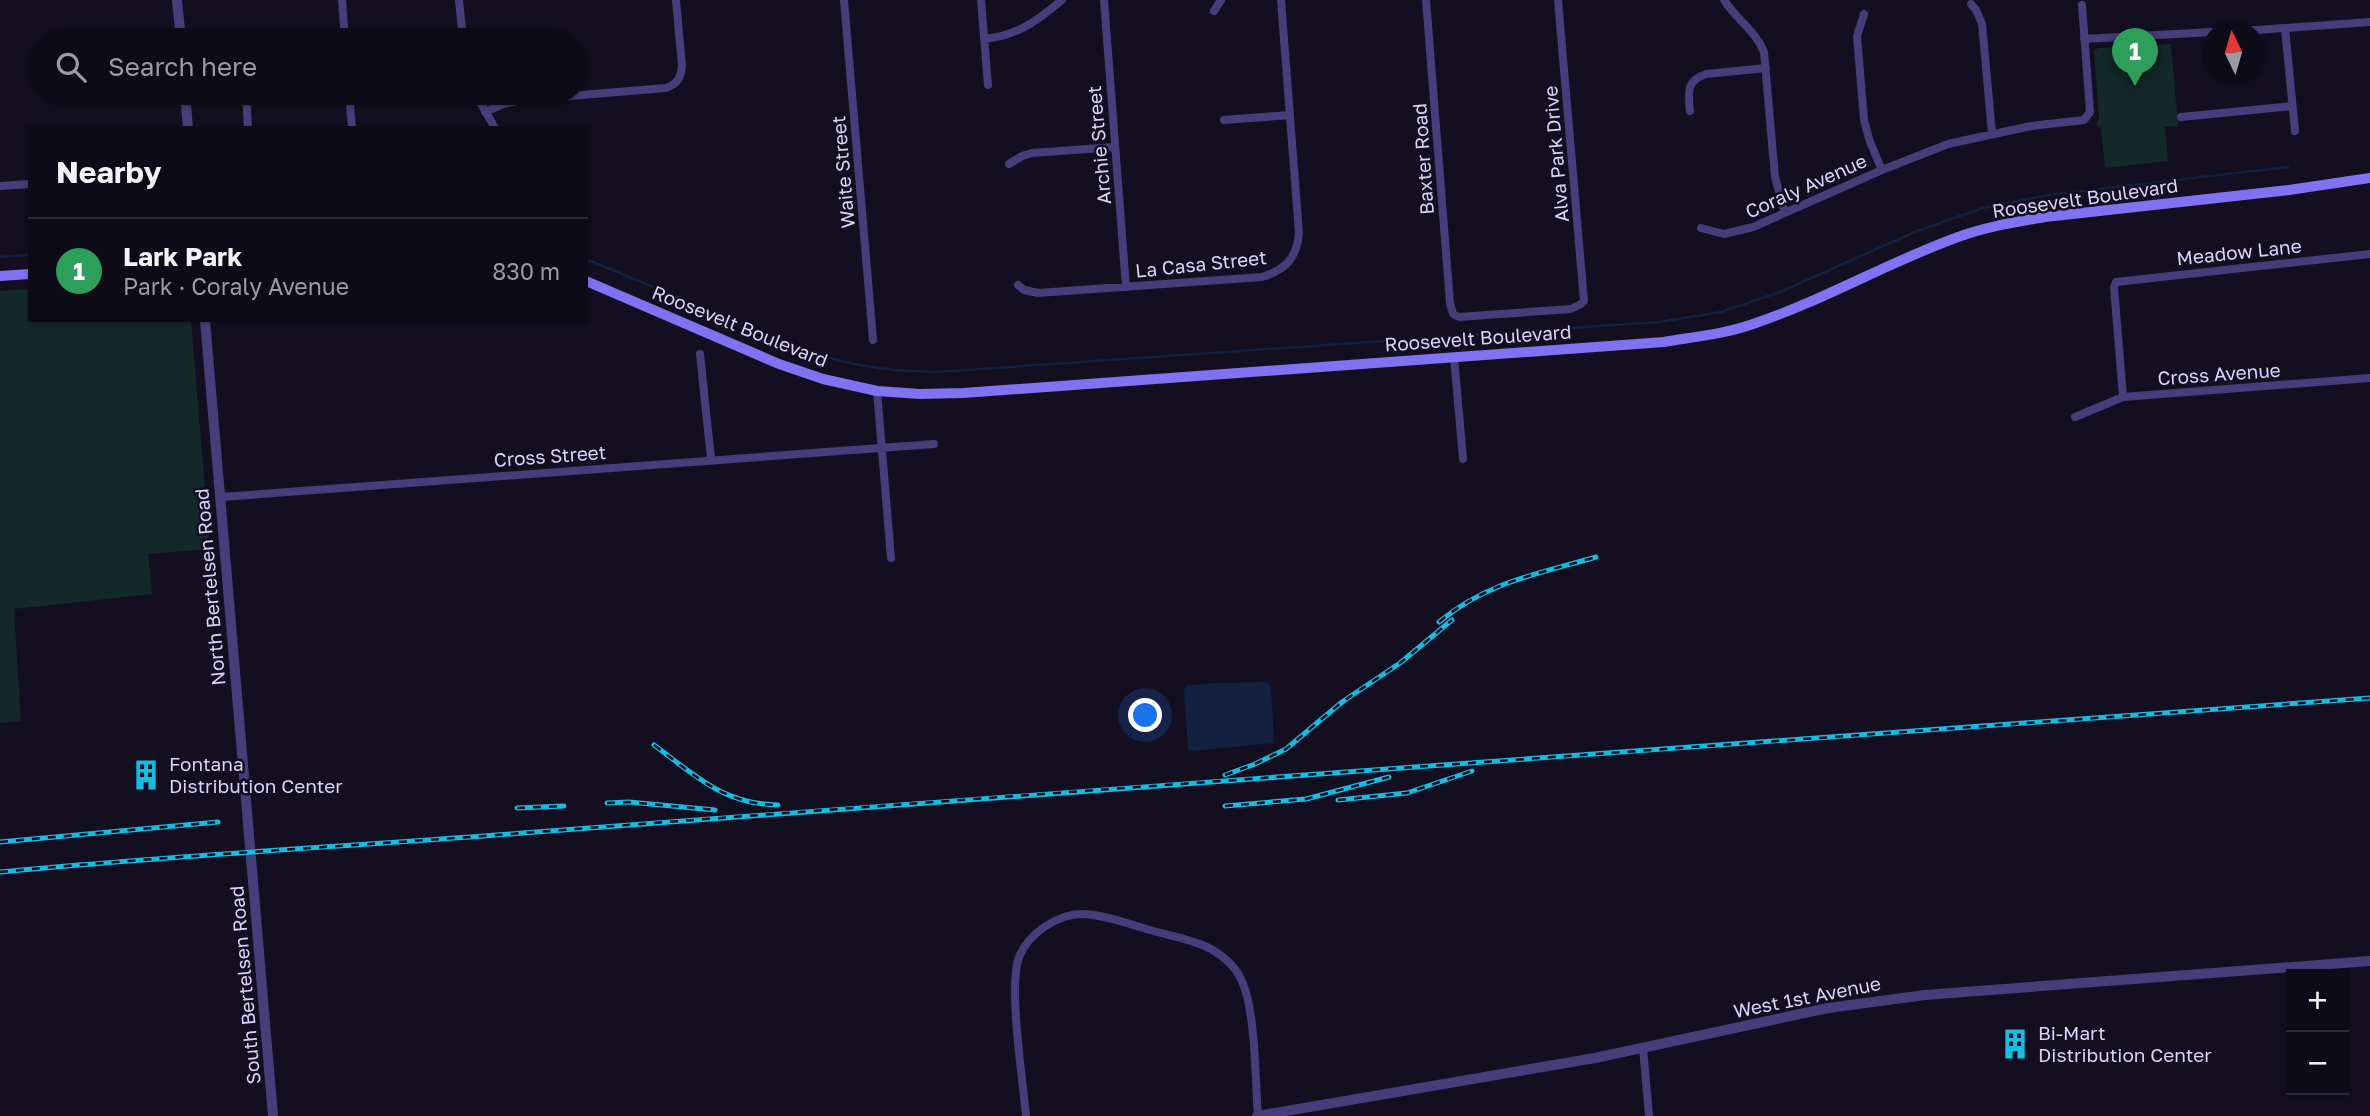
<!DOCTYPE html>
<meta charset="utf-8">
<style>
:root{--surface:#0e0b18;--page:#171421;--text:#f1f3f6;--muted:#9b9ba2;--line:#2e2b37;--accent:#15bde3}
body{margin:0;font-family:"Golos Text",sans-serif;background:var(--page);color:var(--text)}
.controls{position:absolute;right:21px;bottom:21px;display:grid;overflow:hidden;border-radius:0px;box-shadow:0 2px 5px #0004}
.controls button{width:63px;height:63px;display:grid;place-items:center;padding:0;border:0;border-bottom:2px solid var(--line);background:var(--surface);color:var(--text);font:35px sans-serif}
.compass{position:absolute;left:2202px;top:21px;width:63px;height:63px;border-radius:50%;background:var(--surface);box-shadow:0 2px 5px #0004;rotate:355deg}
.you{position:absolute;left:1146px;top:716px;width:24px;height:24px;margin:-18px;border:5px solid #fff;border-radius:50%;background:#1a73e8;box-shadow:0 0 0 10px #1a73e833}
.badge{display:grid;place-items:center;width:46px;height:46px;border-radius:50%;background:var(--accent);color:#fff;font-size:23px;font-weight:700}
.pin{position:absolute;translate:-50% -58px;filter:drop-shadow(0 2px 4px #0008)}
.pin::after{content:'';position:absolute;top:37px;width:24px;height:21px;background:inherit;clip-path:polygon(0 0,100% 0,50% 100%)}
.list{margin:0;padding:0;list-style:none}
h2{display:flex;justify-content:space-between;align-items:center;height:91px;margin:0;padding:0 28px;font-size:30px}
h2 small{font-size:23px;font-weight:400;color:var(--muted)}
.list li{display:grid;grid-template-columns:46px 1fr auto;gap:21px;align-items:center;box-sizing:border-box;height:105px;padding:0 28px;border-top:2px solid var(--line)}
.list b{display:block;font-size:26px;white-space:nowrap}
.list p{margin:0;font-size:23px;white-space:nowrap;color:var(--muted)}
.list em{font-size:23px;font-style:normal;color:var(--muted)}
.icon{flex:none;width:38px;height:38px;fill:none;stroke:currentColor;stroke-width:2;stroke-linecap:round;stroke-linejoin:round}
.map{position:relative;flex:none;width:2370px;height:1116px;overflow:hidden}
.search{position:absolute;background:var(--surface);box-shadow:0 2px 5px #0004;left:28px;top:28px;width:560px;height:77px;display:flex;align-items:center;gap:18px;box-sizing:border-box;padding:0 24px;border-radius:38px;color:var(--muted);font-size:26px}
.panel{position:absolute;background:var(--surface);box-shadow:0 2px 5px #0004;left:28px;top:126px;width:560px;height:196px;border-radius:0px}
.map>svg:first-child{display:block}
</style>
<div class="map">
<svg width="2370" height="1116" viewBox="0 0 2370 1116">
<rect width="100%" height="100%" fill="#130f20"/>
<!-- green -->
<path fill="#132829" d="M2171,44L2178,126L2165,127L2168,161L2105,168L2101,128L2096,125L2099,118L2094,51L2098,48Z
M30,289V320H191L210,549L148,554L152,594L14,609L21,721L0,723V291Z"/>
<!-- water -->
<path fill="#122041" d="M1267,682L1271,687L1274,743L1192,751L1188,749L1184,690L1186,686L1210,683Z"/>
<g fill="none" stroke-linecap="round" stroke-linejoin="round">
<!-- stream -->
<path stroke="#122041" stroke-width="2.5" d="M0,257L30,255
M586,259L675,296
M725,317C774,339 824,361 878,368C897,371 917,371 937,372L1659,322L1721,312L1780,292L1917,231L1983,208L2048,195L2288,167"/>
<!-- minor -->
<path stroke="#463e7a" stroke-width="8" d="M342,0L345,40
M459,0L463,40
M844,0L873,340
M981,0L988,85
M1104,0L1126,287
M1426,0L1450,303L1453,314L1459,317L1571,309L1581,304L1584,301L1558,0
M1724,0C1736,19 1756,31 1764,52L1775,177L1785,213
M1971,4L1976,10L1982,24L1992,133
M1214,11L1221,0
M1864,14L1857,36L1864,120L1870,142L1882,170
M2285,28L2295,131
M2228,32L2370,22
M984,39C1017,36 1037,21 1062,0
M2084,39L2212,32
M305,40L345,37
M246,93L248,128
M349,93L352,128
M475,93L495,128
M1690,111C1688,92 1686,81 1706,74L1766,68
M485,112L503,104L521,100L666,88C677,84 681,78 682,66L676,0
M2181,117L2292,106
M1224,120L1290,115
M1009,164L1022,156L1032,153L1115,147
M0,186L30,184
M1701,228L1724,234L1753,227L1882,170L1948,144L2031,126L2084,120L2090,112L2082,5
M1018,285L1024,290L1038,293L1262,277C1285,270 1297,258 1299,233L1281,0
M700,354L711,459
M1454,357L1463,459
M877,391L891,558
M2123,397L2114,287L2116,282L2370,254
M2075,417L2123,397L2370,378
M221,497L934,444
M1643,1048L1649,1116
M1026,1116C1023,1081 1008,986 1019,957C1029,933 1057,914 1083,914C1105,915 1129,924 1150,930C1170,936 1193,939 1211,949C1223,956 1235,966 1241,979C1256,1009 1255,1080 1258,1116"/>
<!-- tertiary -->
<path stroke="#463e7a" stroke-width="10" d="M177,0L181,40
M185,93L188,128
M205,320L273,1116
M1257,1116L1595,1058L1828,1008L1925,995L2370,961"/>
<!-- secondary -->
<path stroke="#8072f2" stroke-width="10" d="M0,276L30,274
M586,281L779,364L823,379L877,391L920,394L963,393L1664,342C1693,337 1725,334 1753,324C1825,300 1890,261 1961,236C1988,226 2017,222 2045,217L2289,190L2370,178"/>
<!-- rail casing -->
<g stroke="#15bde3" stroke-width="5">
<path id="rail" d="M1439,622C1487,582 1538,574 1596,557
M654,745C696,776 723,804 778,805
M1225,775L1255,764L1286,749L1342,702L1400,663L1452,620
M1338,800L1407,793L1472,771
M607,803L629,802L715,810
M1225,806L1306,799L1389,777
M517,808L564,806
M0,842L218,822
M0,872C178,855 357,846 536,832C1147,785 1759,743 2370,698"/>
</g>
<!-- rail -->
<use href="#rail" stroke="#130f20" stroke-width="2.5" stroke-dasharray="8" stroke-linecap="butt"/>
</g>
<!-- icons -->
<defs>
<g id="building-bare" transform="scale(2.415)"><path d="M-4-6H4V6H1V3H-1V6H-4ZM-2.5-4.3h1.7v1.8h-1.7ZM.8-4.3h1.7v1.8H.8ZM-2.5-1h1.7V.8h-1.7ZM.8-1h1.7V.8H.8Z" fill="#15bde3" stroke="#130f20" stroke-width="2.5" paint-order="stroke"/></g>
</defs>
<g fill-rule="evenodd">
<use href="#building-bare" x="146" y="775"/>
<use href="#building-bare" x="2015" y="1044"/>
</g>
<g text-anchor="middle" stroke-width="5" stroke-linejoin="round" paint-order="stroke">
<!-- street labels -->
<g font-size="19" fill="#dad2fb" stroke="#130f20">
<text transform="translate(1099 145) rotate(-95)" y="7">Archie Street</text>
<text transform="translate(1556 154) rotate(-95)" y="7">Alva Park Drive</text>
<text transform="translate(1423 159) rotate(-94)" y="7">Baxter Road</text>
<text transform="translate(843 172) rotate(-95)" y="7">Waite Street</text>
<text transform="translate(1806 186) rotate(-24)" y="7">Coraly Avenue</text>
<text transform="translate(2085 198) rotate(-8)" y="7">Roosevelt Boulevard</text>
<text transform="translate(2239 252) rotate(-6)" y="7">Meadow Lane</text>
<text transform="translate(1201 264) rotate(-6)" y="7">La Casa Street</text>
<text transform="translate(740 326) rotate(22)" y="7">Roosevelt Boulevard</text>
<text transform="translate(1478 338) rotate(-4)" y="7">Roosevelt Boulevard</text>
<text transform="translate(2219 374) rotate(-4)" y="7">Cross Avenue</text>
<text transform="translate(550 456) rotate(-4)" y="7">Cross Street</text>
<text transform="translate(210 587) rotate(-95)" y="7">North Bertelsen Road</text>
<text transform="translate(245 985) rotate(-95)" y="7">South Bertelsen Road</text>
<text transform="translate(1807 997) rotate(-11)" y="7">West 1st Avenue</text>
</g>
<!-- poi labels -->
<g font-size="19" fill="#dad2fb" stroke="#130f20" text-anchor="start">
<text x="169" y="771">Fontana<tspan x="169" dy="22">Distribution Center</tspan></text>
<text x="2038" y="1040">Bi-Mart<tspan x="2038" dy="22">Distribution Center</tspan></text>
</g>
</g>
</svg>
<div class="controls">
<button>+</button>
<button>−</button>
</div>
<svg class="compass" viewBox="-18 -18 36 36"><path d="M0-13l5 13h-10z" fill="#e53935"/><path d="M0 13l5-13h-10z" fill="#9b9ba2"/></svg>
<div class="you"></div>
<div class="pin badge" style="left:2135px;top:86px;background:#2e9e5b">1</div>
<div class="search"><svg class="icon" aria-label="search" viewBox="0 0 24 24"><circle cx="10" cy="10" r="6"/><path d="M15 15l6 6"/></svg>Search here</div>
<section class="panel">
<h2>Nearby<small></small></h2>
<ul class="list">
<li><span class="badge" style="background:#2e9e5b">1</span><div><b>Lark Park</b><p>Park · Coraly Avenue</p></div><em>830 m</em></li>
</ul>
</section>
</div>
